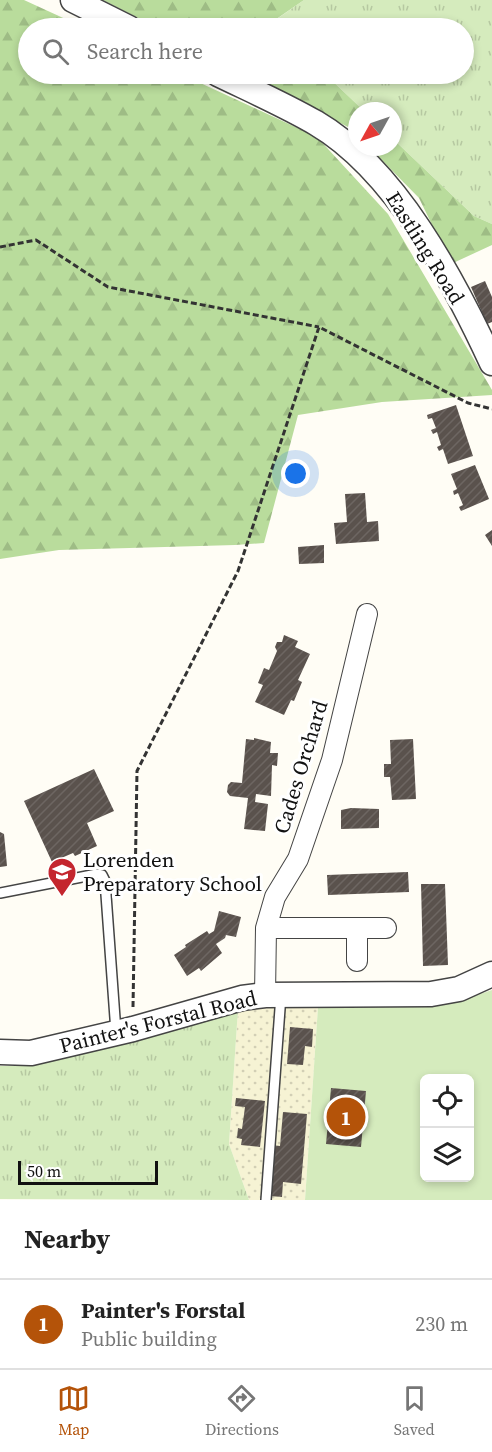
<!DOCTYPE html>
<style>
:root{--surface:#fff;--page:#f6f6f6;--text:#222;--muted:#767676;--line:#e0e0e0;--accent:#b45309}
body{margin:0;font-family:"Source Serif 4",serif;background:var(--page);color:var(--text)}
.controls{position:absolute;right:18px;bottom:18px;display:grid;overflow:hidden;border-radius:9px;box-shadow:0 3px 9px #0003}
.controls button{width:54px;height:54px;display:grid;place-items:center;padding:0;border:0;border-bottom:2px solid var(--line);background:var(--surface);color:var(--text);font:30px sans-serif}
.compass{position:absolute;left:348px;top:102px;width:54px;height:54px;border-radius:50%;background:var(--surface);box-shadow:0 3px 9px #0003;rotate:230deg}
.scale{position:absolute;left:18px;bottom:15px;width:140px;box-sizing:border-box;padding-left:6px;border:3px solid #111;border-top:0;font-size:16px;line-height:21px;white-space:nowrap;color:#111;-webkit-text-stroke:4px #fff;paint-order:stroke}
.you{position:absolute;left:296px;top:474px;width:21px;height:21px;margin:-15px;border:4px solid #fff;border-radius:50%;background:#1a73e8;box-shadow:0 0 0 9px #1a73e833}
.badge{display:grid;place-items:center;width:39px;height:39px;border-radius:50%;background:var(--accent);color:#fff;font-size:20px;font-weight:700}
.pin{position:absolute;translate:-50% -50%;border:3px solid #fff;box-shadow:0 2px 6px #0006}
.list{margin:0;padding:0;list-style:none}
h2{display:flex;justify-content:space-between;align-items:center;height:78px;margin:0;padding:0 24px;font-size:26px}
h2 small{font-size:20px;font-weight:400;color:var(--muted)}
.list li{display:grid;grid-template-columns:39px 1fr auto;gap:18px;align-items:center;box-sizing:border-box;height:90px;padding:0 24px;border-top:2px solid var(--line)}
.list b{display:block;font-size:22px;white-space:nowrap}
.list p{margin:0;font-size:20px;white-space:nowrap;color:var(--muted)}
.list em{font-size:20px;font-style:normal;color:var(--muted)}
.icon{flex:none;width:33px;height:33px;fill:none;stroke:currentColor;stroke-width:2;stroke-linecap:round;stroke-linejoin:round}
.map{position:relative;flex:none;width:492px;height:1200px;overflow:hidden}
.search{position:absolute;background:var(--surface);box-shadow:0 3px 9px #0003;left:18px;right:18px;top:18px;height:66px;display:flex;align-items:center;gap:15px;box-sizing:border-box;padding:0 21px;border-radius:33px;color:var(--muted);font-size:22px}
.sheet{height:168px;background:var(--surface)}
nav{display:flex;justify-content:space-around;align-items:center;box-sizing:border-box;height:84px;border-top:2px solid var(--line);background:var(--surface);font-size:16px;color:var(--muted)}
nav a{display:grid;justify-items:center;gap:3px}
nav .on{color:var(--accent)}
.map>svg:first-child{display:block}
</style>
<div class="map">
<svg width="492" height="1200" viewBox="0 0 492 1200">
<defs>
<pattern id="farmland-dots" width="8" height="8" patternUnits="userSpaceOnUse" patternTransform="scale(1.5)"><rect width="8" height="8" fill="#f6f3d4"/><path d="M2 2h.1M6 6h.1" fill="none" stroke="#d2cfb5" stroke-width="1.8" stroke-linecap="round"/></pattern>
<pattern id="grass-tufts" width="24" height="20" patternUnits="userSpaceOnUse" patternTransform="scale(1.5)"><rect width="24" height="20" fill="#d5ebbd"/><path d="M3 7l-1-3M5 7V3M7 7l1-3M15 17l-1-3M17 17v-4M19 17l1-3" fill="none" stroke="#b6c8a1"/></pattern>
<pattern id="forest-firs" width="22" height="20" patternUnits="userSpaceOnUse" patternTransform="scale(1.5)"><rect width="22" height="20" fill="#b9dc9c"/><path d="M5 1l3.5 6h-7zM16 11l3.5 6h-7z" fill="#9ebc85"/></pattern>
<pattern id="building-hatch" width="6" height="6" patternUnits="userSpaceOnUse" patternTransform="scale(1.5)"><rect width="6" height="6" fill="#5a524d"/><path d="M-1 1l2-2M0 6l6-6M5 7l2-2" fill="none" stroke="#6d6662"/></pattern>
</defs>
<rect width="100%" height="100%" fill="#fffdf5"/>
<!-- farmland -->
<path fill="url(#farmland-dots)" d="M318,1007L305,1200H249L229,1144L238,1009Z"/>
<!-- grass -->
<path fill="url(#grass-tufts)" d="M304,0H492V224L474,216L393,139V111H364L325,74H464V28H277L271,23Z
M238,1009L229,1144L249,1200L0,1199V1066H24Z"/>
<!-- forest -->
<path fill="url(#forest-firs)" d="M0,0H24L85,28H28V74H181L317,137L388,214L492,390V395L382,402L298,415L264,543L235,545L59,550L0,559Z
M103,0H304L272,22L277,28H158Z
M245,74H325L364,111H357V135L350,128Z
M393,139L474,216L492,224V245L451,264L419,198L369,147H393Z"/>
<!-- park -->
<path fill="#d5ebbd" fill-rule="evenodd" d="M492,990V1200H305L318,1007L450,1004ZM424,1078H470V1178H424Z"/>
<!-- building -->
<path fill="url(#building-hatch)" d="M485,281L492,297V322L487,324L471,287Z
M456,405L473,456L448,464L443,449L439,451L437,447L441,445L437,432L433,434L431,430L436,428L432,418L428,419L427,415Z
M475,465L489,499L461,511L459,507L463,505L458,493L454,495L453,491L457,489L451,474Z
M365,493L367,522L378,521L379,541L336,544L334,523L347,522L345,494Z
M492,530V546L485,535Z
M324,545V563L299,564L298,547Z
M284,635L298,641L295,647L310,654L298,680L302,682L294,701L291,700L284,715L255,702L263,685L258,683L264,668L269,670L277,651L275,647L277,642H282Z
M254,738L271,742L270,753H278L277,766L272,765L271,796L256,794L255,802L268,804L265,831L244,829L248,798L230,796L227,792L228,785L231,782L242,783L246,739L254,740Z
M413,739L416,799L392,800L390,777H384V764H391L390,740Z
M94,769L114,811L87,823L97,846L75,856L73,853L52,862L24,801Z
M351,808L379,809V828L341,829V810Z
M0,832L4,834L7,866L0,867Z
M408,872L409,892L328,895L327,875Z
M421,884H445L448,965L423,966Z
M219,911L241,917L236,937L226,935L225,938L216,944L222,953L201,971L199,968L187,976L174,955L186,947L185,945L207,931L209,934L214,931Z
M290,1027L313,1029L312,1047L305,1046L303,1065L287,1064Z
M331,1088L366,1091L361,1147L326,1144Z
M236,1098L265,1101L260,1147L241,1145L242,1139L237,1138L238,1128L242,1129L245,1107L235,1106Z
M283,1112L307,1114L301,1184L283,1182L282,1197L270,1196L272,1145L280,1146Z"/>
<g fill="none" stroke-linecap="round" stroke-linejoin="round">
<!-- service casing -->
<g stroke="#444" stroke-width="12">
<path id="service" d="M0,893L97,874L102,875L105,881L116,1032
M266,1200L281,995"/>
</g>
<!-- minor casing -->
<g stroke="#444" stroke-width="22">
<path id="minor" d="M266,928H386
M357,928V961
M265,995L266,928L275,897L298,859L332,760L367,614"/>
</g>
<!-- tertiary casing -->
<g stroke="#444" stroke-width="27">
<path id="tertiary" d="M73,0L129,28
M218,74C251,90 285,105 316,123C396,170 454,281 492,363
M0,1052L31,1053L133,1029L242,998L265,995L431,994L459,989L492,974"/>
</g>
<!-- path -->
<path stroke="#333" stroke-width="3" stroke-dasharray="6 3" stroke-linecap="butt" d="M0,247L36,240L108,287L319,327
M133,1007L137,771L238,571L319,327L468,403L492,409"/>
<!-- service -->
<use href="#service" stroke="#fff" stroke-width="9"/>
<!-- minor -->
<use href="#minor" stroke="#fff" stroke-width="20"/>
<!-- tertiary -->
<use href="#tertiary" stroke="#fff" stroke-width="24"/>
</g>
<!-- icons -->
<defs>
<g id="school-pin" transform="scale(1.5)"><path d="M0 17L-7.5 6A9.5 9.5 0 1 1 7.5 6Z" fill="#c4262e" stroke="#fff"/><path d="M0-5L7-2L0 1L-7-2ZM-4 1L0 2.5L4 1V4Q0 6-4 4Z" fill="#fff"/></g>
</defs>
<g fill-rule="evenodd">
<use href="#school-pin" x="62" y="872"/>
</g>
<g text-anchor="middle" stroke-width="6" stroke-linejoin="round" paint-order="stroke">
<!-- street labels -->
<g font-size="21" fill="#111" stroke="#fff">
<text transform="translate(425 248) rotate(58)" y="7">Eastling Road</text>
<text transform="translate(301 767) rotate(-73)" y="7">Cades Orchard</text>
<text transform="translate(158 1022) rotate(-14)" y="7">Painter's Forstal Road</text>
</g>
<!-- poi labels -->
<g font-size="21" fill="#111" stroke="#fff" text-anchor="start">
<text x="83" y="867">Lorenden<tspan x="83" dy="24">Preparatory School</tspan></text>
</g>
</g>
</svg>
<div class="controls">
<button><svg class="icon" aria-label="locate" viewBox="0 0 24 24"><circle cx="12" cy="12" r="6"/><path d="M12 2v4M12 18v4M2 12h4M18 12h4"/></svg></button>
<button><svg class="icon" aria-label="layers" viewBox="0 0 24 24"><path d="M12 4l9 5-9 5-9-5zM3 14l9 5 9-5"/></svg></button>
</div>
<svg class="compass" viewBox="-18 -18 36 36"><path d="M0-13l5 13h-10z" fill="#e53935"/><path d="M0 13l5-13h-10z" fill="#767676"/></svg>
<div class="scale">50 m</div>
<div class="you"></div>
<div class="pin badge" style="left:346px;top:1117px">1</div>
<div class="search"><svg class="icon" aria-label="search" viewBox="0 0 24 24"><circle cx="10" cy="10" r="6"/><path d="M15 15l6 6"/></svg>Search here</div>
</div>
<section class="sheet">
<h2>Nearby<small></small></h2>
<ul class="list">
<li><span class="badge">1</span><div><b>Painter's Forstal</b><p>Public building</p></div><em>230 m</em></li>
</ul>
</section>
<nav>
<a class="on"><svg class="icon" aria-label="map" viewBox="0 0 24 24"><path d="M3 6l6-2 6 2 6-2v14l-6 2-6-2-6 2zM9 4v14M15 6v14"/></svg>Map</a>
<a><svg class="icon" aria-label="directions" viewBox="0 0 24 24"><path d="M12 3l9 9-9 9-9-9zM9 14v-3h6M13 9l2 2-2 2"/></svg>Directions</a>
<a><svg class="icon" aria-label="saved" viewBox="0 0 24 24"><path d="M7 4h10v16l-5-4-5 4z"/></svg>Saved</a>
</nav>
